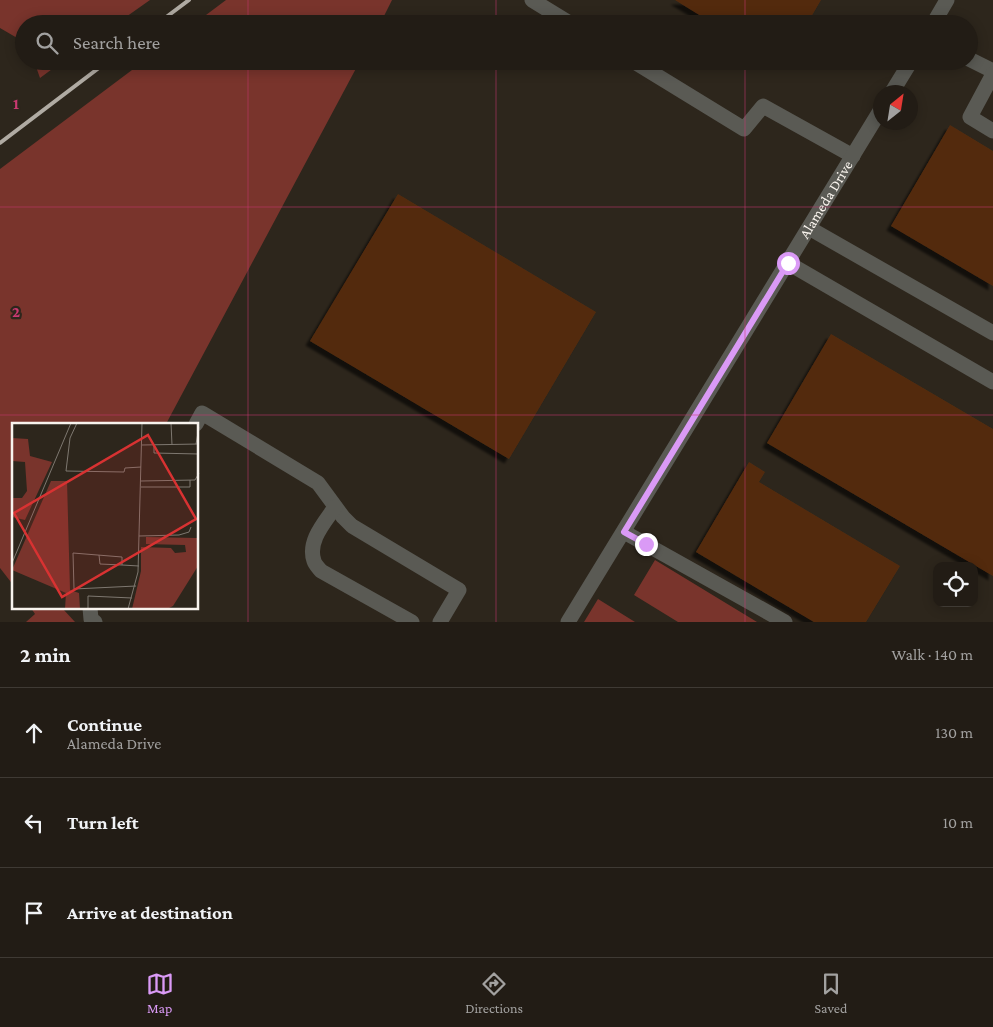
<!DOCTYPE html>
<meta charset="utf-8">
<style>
:root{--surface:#221c15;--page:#2e2922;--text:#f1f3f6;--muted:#a2a1a0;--line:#3f3a34;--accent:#da9af6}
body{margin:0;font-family:"Crimson Pro",serif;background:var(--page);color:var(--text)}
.controls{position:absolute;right:15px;bottom:15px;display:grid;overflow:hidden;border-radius:10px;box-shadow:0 2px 12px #0003}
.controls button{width:45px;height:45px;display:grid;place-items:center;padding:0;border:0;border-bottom:1px solid var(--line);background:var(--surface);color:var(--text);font:25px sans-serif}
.compass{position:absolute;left:873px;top:85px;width:45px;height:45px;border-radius:50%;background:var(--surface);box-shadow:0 2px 12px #0003;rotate:30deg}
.stop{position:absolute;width:15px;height:15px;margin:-11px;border:4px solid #da9af6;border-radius:50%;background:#fff}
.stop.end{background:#da9af6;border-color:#fff;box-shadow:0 1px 5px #0008}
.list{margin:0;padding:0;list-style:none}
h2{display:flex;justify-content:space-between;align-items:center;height:65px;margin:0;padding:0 20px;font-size:21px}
h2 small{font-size:16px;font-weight:400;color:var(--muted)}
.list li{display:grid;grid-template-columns:32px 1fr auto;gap:15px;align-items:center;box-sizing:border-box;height:90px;padding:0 20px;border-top:1px solid var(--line)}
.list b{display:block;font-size:19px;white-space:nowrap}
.list p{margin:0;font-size:16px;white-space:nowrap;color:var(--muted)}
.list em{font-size:16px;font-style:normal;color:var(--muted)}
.icon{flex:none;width:28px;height:28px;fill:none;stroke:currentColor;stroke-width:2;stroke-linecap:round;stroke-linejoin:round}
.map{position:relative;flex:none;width:993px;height:622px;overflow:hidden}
.search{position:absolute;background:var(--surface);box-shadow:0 2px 12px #0003;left:15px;right:15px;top:15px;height:55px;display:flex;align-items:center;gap:12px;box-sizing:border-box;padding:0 18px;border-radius:28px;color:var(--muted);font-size:19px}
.sheet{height:335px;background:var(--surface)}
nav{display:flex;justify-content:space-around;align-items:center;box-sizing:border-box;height:70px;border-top:1px solid var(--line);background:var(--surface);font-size:14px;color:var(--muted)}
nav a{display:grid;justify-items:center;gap:2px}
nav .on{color:var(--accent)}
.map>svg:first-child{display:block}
</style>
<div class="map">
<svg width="993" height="622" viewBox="0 0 993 622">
<defs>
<filter id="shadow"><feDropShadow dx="-4.5" dy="4.5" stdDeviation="1" flood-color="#0009"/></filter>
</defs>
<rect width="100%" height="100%" fill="#2d261c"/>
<!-- green -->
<path fill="#79342c" d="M0,0H150L116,24H24V42L0,28Z
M226,0H392L380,24H194Z
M34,61H63L40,78Z
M144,61H360L166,424H14V586L0,568V169Z
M655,560L757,622H678L634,595Z
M598,599L635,622H584Z
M31,608H64L63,609L75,622H26L35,614Z"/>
<!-- building -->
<path fill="#532c10" filter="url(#shadow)" d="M675,0H821L807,24H714Z
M950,125L993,151V286L891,226Z
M398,194L596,312L509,459L310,341Z
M831,334L993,429V576L767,443Z
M749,462L765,472L759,482L900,566L866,622H814L696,552Z"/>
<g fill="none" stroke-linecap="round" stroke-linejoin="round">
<!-- minor -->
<g stroke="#5a5a54" stroke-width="15">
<path d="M532,0L571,24"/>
<path d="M933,24L947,0"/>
<path d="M969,59L993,71"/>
<path d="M633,61L744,129L763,106L853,156"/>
<path d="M993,74L970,117L993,131"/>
<path d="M892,92L911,61"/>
<path d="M809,228L993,333"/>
<path d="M788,263L993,382"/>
<path d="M196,424L202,413L318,483L343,517L352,526L459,590L440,622"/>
<path d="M335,507C325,522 307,541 314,561C315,565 319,568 321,571L412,622"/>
<path d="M624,532L785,622"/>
<path d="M90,608L91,619L95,622"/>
<path id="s1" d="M568,622L880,111"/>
</g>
<!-- rail -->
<path stroke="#b0aba3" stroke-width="4" d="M157,24L189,0
M0,143L108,61"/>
</g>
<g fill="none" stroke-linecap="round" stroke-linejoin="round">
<!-- route -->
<path stroke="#da9af6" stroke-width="6" d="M646,544L624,532L788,263"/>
</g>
<!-- grid -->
<path fill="none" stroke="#ca3971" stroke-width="1" stroke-opacity="0.55" d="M248,0V24M496,0V24M745,0V24M248,61V622M496,61V622M745,61V622M0,207H993M0,415H993"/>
<g text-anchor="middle" stroke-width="4.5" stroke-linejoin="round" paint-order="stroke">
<!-- street labels -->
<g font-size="15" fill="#f8f3ed" stroke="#2d261c">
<text dy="5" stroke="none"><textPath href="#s1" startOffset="495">Alameda Drive</textPath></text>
</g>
</g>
<!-- overview -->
<g transform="translate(12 423)">
<rect width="186" height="186" fill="#2d261c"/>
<path d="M0,15L16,16L18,33L40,39L13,97L0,94V75H10L15,68L13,39L0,38ZM39,58H55L58,167L67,170L68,186H53L54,170L0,147ZM186,113V143L161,183L155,186H120L129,148V124L159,125L163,130L174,129L173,122L134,121V114L185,115Z" fill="#79342c"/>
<path fill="none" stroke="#7e7870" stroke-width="1" d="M65,0L58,15L54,48L112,49L113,45L129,44M159,0L160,22M184,21L187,4M130,22L187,21M142,22V30L187,31M129,58L183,57L187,50M129,64H178V57M127,113L167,112L177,109L179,104M87,132L88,141L110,142M0,140L59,0M124,163L62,166L61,130L110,134V142L127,143M76,186V173L120,175M116,186L126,149L130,0"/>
<path fill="#d83232" fill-opacity="0.15" stroke="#d83232" stroke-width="2.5" d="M136,12L184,96L50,174L2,90Z"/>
<rect width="186" height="186" fill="none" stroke="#f8f3ed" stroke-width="2.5"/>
</g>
<g font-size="16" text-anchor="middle" font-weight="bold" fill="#ca3971" stroke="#2d261c" stroke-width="4.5" stroke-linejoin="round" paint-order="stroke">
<text x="16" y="109">1</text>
<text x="16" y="317">2</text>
</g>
</svg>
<div class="controls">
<button><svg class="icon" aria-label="locate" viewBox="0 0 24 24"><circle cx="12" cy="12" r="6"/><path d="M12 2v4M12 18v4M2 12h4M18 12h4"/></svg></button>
</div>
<svg class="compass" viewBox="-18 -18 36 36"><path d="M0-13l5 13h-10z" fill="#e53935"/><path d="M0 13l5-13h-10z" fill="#a2a1a0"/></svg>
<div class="stop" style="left:788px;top:263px"></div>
<div class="stop end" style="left:646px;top:544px"></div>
<div class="search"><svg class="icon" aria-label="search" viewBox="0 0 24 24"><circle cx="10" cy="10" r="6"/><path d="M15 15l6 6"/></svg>Search here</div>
</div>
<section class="sheet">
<h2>2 min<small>Walk · 140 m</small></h2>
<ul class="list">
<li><svg class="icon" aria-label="ahead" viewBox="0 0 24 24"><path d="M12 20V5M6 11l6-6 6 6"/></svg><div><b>Continue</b><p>Alameda Drive</p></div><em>130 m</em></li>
<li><svg class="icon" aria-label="left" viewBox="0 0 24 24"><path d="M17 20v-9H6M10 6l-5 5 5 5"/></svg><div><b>Turn left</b></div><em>10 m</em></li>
<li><svg class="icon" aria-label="arrive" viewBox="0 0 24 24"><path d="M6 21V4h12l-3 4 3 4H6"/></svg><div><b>Arrive at destination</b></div></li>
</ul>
</section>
<nav>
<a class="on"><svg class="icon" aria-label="map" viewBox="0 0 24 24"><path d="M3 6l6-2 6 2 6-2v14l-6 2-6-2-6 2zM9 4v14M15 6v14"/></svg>Map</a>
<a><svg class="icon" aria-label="directions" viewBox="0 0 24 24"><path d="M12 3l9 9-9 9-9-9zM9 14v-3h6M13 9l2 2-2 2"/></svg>Directions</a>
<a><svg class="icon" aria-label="saved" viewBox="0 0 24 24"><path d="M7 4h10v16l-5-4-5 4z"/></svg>Saved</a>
</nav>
